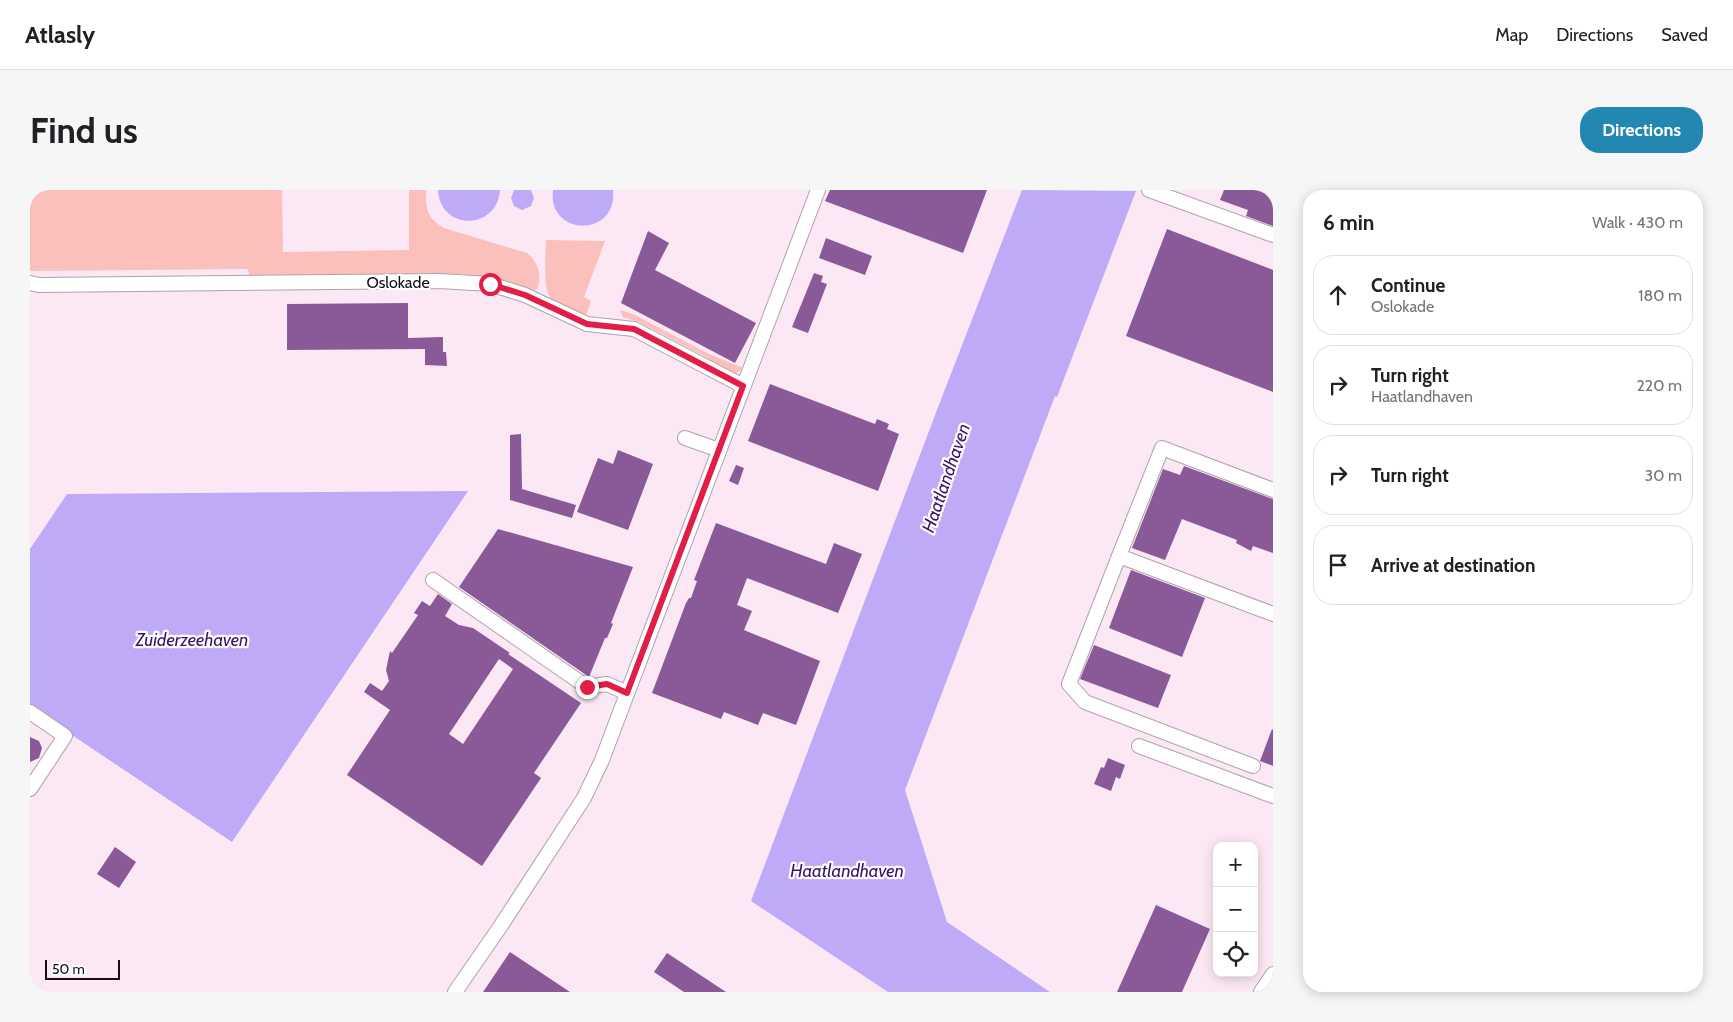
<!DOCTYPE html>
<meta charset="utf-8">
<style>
:root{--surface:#fff;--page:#f6f6f6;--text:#202124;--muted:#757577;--line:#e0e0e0;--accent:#2287b1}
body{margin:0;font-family:Cabin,sans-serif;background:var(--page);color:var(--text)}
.controls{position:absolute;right:15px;bottom:15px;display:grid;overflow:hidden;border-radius:10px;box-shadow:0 2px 12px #0003}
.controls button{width:45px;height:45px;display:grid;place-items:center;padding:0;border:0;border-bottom:1px solid var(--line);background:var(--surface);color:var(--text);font:25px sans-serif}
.scale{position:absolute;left:15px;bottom:12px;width:75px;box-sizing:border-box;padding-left:5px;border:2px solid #130f12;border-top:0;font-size:14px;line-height:18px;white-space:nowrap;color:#130f12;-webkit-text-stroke:4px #fff;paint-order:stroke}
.stop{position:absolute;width:15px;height:15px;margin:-11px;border:4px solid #e11d48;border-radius:50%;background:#fff}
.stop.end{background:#e11d48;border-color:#fff;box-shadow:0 1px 5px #0008}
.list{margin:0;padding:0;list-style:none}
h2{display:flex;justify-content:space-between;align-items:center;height:65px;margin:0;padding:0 20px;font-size:21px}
h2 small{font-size:16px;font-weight:400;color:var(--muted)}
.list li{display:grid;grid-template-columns:32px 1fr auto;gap:15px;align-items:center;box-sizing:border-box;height:80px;margin:0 10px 10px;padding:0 10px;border:1px solid var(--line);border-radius:20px}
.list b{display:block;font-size:19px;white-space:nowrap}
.list p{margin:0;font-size:16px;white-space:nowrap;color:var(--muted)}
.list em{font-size:16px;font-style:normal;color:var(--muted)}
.icon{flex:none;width:28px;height:28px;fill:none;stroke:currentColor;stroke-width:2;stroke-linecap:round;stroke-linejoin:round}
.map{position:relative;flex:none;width:1243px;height:802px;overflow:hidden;border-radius:20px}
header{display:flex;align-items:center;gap:30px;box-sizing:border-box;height:70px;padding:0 25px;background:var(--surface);border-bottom:1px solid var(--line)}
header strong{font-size:24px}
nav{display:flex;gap:28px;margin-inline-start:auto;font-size:18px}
.intro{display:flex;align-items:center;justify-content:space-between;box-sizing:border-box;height:120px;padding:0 30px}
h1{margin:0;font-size:35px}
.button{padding:12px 22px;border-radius:20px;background:var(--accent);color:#fff;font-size:18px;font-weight:700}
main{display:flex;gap:30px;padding:0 30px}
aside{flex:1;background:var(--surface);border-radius:20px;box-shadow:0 2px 12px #0003}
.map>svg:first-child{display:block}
</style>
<header>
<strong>Atlasly</strong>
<nav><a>Map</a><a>Directions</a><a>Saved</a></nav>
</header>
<div class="intro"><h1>Find us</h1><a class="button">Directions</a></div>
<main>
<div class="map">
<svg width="1243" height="802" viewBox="0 0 1243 802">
<rect width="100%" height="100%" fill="#fff8fc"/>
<!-- built -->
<path fill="#fbe8f4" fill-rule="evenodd" d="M0,0H1243V802H0ZM1187,656H1224V783H1187Z"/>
<!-- green -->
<path fill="#fbc0bc" d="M0,0H252L253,62L379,60V0H396C396,19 396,27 414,38L497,63C508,72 513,86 507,99L501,101L472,91L433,84L219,85L218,79L0,81Z
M516,50L575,51L554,107L561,111L557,123L553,127C544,122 533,118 524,112C511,102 516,65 516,50Z
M590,120L603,124L679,164L713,178L706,184C695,183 683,176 676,167L609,132L593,127Z"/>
<!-- water -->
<path fill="#beaaf6" d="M408,0H470C467,41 410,41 408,0Z
M484,0H501L504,8L501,16L492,20L484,16L481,8Z
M523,0H583C588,48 517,47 523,0Z
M992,0L1106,1L1027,207L1025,206L875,600L917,732L1020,802H858L721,711L907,220Z
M438,301L202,652L0,517V359L37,304Z"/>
<!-- building -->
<path fill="#8a5998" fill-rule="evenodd" d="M800,0H957L933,63L795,11Z
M1194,0H1243V36L1216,26L1218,20L1190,10Z
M1137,39L1243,80V202L1096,146Z
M618,41L639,53L625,80L726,133L705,173L591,113Z
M796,48L842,66L835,85L789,68Z
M784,83L793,86L791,92L797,94L778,143L762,137Z
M378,113V148L413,147V162H416L417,176L395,175V159L257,160V114Z
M740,194L845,234L847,229L859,234L857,239L869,244L848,301L718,251Z
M491,244L492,299L546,315L542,328L480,310V245Z
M588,260L623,274L598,340L547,322L568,268L583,274Z
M706,275L714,278L708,295L699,291Z
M1154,276L1243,309V363L1223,356L1221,361L1206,353L1207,350L1152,329L1135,370L1102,358L1133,279L1150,285Z
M686,333L796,374L804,353L832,364L808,423L717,388L707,415L722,421L714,440L790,471L766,535L733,523L728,535L694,522L691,529L622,503L656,413L659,408H661L667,391L664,390Z
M468,339L603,377L581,433L583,434L577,448H575L559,487L429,397Z
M1101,380L1175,408L1152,467L1079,438Z
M408,404L422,414L415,426L429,435L443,438L480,463L478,464L551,513L504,583L511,588L452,676L317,585L360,520L334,502L340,493L352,501L359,491L356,480L360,461L362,463L388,425L384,423L392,411L400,416ZM469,469L483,479L433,554L419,544Z
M1064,455L1141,485L1128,518L1050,489Z
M1242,539L1243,540V576L1230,571Z
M0,547L9,551L12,558L9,568L0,572Z
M1078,568L1095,575L1090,589L1086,587L1081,601L1064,594L1071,577L1074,578Z
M85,657L106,672L89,698L67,684Z
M1126,715L1180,739L1152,802H1087Z
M480,762L540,802H453Z
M637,763L696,802H654L624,782Z"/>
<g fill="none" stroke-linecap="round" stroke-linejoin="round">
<!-- minor casing -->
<g stroke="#aea3aa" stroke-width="16">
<path id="minor" d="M1119,0L1243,45
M0,93L9,95L410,91L460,94L495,105L557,134L604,139L713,196
M655,248L689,260
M1243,300L1132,258L1089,366L1243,424
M1089,366L1039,494L1055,512L1223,576
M403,390L557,497L577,494L597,503
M0,522L35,546L0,599
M1109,556L1243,606
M425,802L470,737L554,608L572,570L788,0
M1231,802L1243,784"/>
</g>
<!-- minor -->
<use href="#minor" stroke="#fff" stroke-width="14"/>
</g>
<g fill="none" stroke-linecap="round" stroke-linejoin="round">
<!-- route -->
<path stroke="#e11d48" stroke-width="6" d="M460,94L495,105L557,134L604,139L713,196L597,503L577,494L557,497"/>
</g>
<g text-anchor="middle" stroke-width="4.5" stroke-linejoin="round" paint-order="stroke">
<!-- street labels -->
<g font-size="16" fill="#130f12" stroke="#fff">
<text x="368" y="98">Oslokade</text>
</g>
<!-- water labels -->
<g font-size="18" font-style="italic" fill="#38136b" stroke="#fff">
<text transform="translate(916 288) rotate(-71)" y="6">Haatlandhaven</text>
<text x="162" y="456">Zuiderzeehaven</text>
<text x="817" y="687">Haatlandhaven</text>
</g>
</g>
</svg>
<div class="controls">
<button>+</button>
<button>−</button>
<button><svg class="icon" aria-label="locate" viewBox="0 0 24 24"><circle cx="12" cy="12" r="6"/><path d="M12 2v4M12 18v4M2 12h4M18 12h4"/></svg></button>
</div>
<div class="scale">50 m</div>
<div class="stop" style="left:460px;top:94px"></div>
<div class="stop end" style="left:557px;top:497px"></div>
</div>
<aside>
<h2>6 min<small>Walk · 430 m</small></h2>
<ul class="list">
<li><svg class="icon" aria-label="ahead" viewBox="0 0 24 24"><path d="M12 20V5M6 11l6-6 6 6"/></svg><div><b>Continue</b><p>Oslokade</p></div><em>180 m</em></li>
<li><svg class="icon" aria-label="right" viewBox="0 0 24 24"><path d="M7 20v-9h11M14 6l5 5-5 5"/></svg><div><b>Turn right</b><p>Haatlandhaven</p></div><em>220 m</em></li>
<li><svg class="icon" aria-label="right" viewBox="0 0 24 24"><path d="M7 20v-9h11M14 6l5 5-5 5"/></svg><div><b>Turn right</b></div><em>30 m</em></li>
<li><svg class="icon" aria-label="arrive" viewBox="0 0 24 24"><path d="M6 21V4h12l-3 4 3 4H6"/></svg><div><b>Arrive at destination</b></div></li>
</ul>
</aside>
</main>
